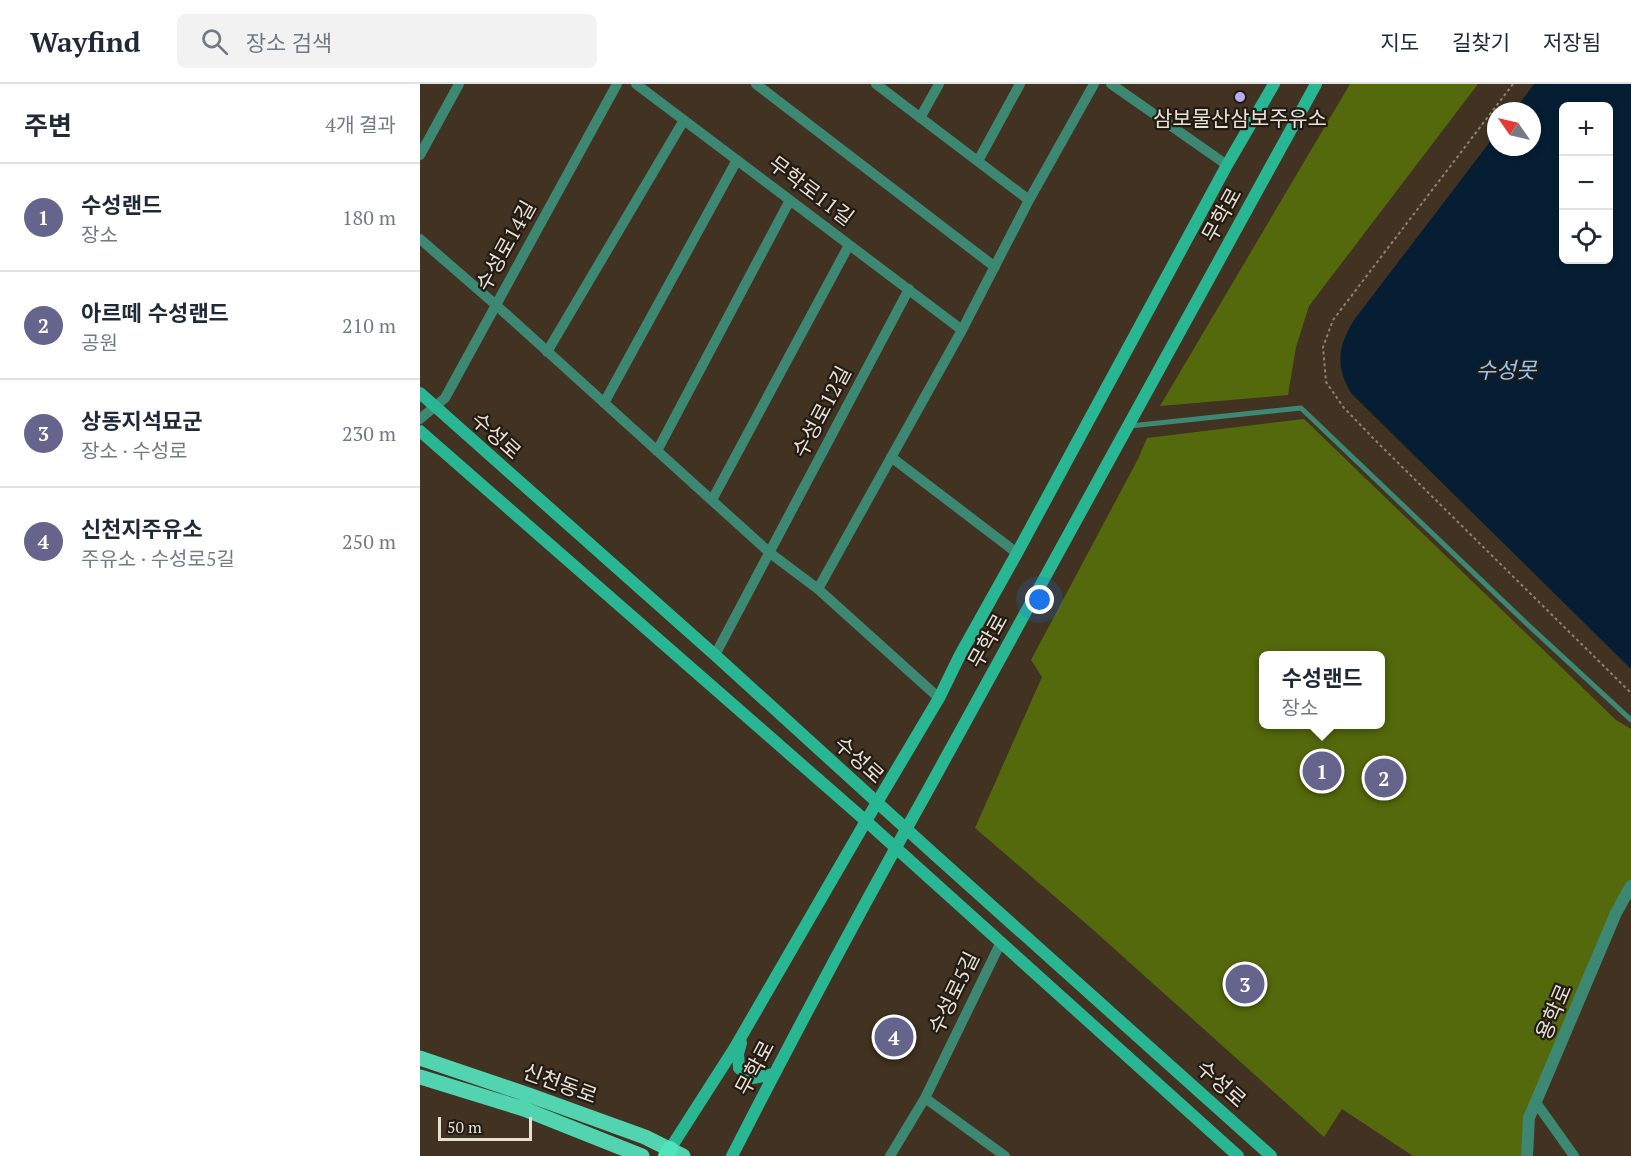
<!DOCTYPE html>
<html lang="ko">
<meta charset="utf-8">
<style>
:root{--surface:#fff;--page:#f2f2f3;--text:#1f2937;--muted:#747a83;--line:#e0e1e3;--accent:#64648d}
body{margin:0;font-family:"PT Serif","Noto Sans KR",serif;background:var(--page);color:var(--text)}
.controls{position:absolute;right:18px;top:18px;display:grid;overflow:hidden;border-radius:9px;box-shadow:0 3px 9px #0003}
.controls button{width:54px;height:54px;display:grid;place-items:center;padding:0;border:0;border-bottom:2px solid var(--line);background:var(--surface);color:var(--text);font:30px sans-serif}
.compass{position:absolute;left:1067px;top:18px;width:54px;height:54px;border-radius:50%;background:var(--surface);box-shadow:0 3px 9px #0003;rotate:304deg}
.scale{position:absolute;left:18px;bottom:15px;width:94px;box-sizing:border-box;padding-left:6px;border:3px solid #e9e0d5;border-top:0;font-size:16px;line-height:21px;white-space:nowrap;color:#e9e0d5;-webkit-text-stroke:4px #221b14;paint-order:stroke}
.you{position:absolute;left:620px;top:516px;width:21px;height:21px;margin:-15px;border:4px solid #fff;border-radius:50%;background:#1a73e8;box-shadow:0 0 0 9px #1a73e833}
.badge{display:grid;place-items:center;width:39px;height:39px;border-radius:50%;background:var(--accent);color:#fff;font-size:20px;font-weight:700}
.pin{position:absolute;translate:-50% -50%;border:3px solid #fff;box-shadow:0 2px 6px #0006}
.popup{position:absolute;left:839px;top:567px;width:126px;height:78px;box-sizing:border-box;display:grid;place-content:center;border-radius:9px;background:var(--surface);filter:drop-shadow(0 2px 4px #0005);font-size:20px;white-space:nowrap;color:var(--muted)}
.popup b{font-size:22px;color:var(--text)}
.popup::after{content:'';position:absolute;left:50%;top:100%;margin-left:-12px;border:12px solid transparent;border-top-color:var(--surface)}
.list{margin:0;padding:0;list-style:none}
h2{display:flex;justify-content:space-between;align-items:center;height:78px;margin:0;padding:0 24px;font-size:26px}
h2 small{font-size:20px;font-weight:400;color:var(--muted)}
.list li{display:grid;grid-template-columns:39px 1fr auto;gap:18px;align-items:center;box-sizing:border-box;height:108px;padding:0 24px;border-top:2px solid var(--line)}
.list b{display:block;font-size:22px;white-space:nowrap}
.list p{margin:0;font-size:20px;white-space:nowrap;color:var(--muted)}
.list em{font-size:20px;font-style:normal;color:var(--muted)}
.icon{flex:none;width:33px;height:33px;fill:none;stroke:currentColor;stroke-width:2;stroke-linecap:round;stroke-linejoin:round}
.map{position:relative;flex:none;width:1211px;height:1072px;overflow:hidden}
header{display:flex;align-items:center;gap:36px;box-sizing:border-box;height:84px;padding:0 30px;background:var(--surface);border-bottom:2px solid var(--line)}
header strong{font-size:28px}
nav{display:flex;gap:33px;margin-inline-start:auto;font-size:21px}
.search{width:420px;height:54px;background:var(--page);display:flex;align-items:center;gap:15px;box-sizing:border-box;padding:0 21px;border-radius:9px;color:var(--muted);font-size:22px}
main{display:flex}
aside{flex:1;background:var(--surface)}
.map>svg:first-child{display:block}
</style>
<header>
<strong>Wayfind</strong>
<div class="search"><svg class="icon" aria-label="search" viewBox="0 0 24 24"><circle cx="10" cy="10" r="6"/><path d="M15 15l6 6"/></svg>장소 검색</div>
<nav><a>지도</a><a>길찾기</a><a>저장됨</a></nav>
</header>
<main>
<aside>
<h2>주변<small>4개 결과</small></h2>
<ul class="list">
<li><span class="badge">1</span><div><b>수성랜드</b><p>장소</p></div><em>180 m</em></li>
<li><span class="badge">2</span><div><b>아르떼 수성랜드</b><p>공원</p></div><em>210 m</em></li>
<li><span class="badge">3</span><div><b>상동지석묘군</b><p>장소 · 수성로</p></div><em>230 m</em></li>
<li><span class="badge">4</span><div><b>신천지주유소</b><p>주유소 · 수성로5길</p></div><em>250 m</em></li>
</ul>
</aside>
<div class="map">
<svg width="1211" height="1072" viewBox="0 0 1211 1072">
<rect width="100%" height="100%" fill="#413221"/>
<!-- green -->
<path fill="#54690b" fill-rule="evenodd" d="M930,0H1058L889,222L876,263L868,311L740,322Z
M884,335L1196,636L1211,645V796L1118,1015L1107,1072H993L922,1025L904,1053L670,843L555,744L622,593L611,576L718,375L727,354ZM844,572H960V640H844Z"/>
<!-- water -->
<path fill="#061e33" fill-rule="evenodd" d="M1114,0H1211V585L931,309C915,282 918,262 934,236L1076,50V63H1112V27H1094ZM1144,22H1188V176H1144Z"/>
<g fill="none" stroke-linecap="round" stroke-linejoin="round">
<!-- path -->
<path stroke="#8e8274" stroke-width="2" stroke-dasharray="3 3" stroke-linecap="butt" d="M1093,0L913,236L903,263L906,298L924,324L958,359L1211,609"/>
<!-- service -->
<path stroke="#3c8872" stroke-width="5" d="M710,342L881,324L1105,538L1211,636"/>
<!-- minor -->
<path stroke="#3c8872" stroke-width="10" d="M216,0L542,246
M336,0L575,183
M456,0L609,116
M691,0L807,81
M500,34L519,0
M0,71L39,0
M558,77L600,0
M0,155L76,221L350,469L398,505L519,614
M127,268L264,36
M184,319L317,76
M0,335L25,314L197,0
M237,367L370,116
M471,373L597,469
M292,416L429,161
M398,505L542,246L609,116L674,0
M295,571L489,205
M505,1014L585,1072
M1117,1020L1154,1072
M470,1072L505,1014L581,858"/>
<!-- tertiary -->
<path stroke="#3c8872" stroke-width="12" d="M1107,1072L1109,1034L1196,829L1211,802"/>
<!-- secondary -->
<path stroke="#29b693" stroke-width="12" d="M0,309L295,571L515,771L851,1072
M0,347L446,737L818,1072
M321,959L318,970L319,984L333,994L354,990
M250,1065L314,965L446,737L519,614L540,571L597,469L807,81L854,0
M312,1072C375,949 440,827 508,706L896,0"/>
<!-- primary -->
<path stroke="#51d4af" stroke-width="15" d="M0,974L109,1011L225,1053L263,1072
M0,993L104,1025L222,1072"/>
<!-- trunk -->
<path stroke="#50e4bb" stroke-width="16" d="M246,1072L250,1065"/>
</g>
<!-- markers -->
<circle fill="#b8abf7" stroke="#221b14" stroke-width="2" cx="820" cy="13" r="6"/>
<g text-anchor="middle" stroke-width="4.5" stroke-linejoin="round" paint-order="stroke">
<!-- poi labels -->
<g font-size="21" fill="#e9e0d5" stroke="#221b14">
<text x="820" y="42">삼보물산삼보주유소</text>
</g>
<!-- street labels -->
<g font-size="21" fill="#e9e0d5" stroke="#221b14">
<text transform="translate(391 107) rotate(37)" y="7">무학로11길</text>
<text transform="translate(802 131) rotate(-61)" y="7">무학로</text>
<text transform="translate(86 162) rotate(-61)" y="7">수성로14길</text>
<text transform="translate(402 328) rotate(-62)" y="7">수성로12길</text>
<text transform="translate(76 352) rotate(42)" y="7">수성로</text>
<text transform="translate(568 557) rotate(-61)" y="7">무학로</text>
<text transform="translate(439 676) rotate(42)" y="7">수성로</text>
<text transform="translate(534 909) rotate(-64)" y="7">수성로5길</text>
<text transform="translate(1134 928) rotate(-67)" y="7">용학로</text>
<text transform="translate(335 984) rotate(-62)" y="7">무학로</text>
<text transform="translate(140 1000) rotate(20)" y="7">신천동로</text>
<text transform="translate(801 1000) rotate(42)" y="7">수성로</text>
</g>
<!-- water labels -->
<g font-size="22" font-style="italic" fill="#8fc6fb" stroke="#221b14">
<text x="1086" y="294">수성못</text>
</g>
</g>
</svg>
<div class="controls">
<button>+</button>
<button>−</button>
<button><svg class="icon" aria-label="locate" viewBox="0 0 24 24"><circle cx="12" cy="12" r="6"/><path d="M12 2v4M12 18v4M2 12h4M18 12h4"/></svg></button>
</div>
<svg class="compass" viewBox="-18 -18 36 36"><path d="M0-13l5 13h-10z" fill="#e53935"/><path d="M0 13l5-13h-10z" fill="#747a83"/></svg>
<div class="scale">50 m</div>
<div class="you"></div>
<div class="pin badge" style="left:902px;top:687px">1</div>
<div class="popup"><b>수성랜드</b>장소</div>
<div class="pin badge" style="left:964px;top:694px">2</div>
<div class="pin badge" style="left:825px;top:900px">3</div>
<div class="pin badge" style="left:474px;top:953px">4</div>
</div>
</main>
